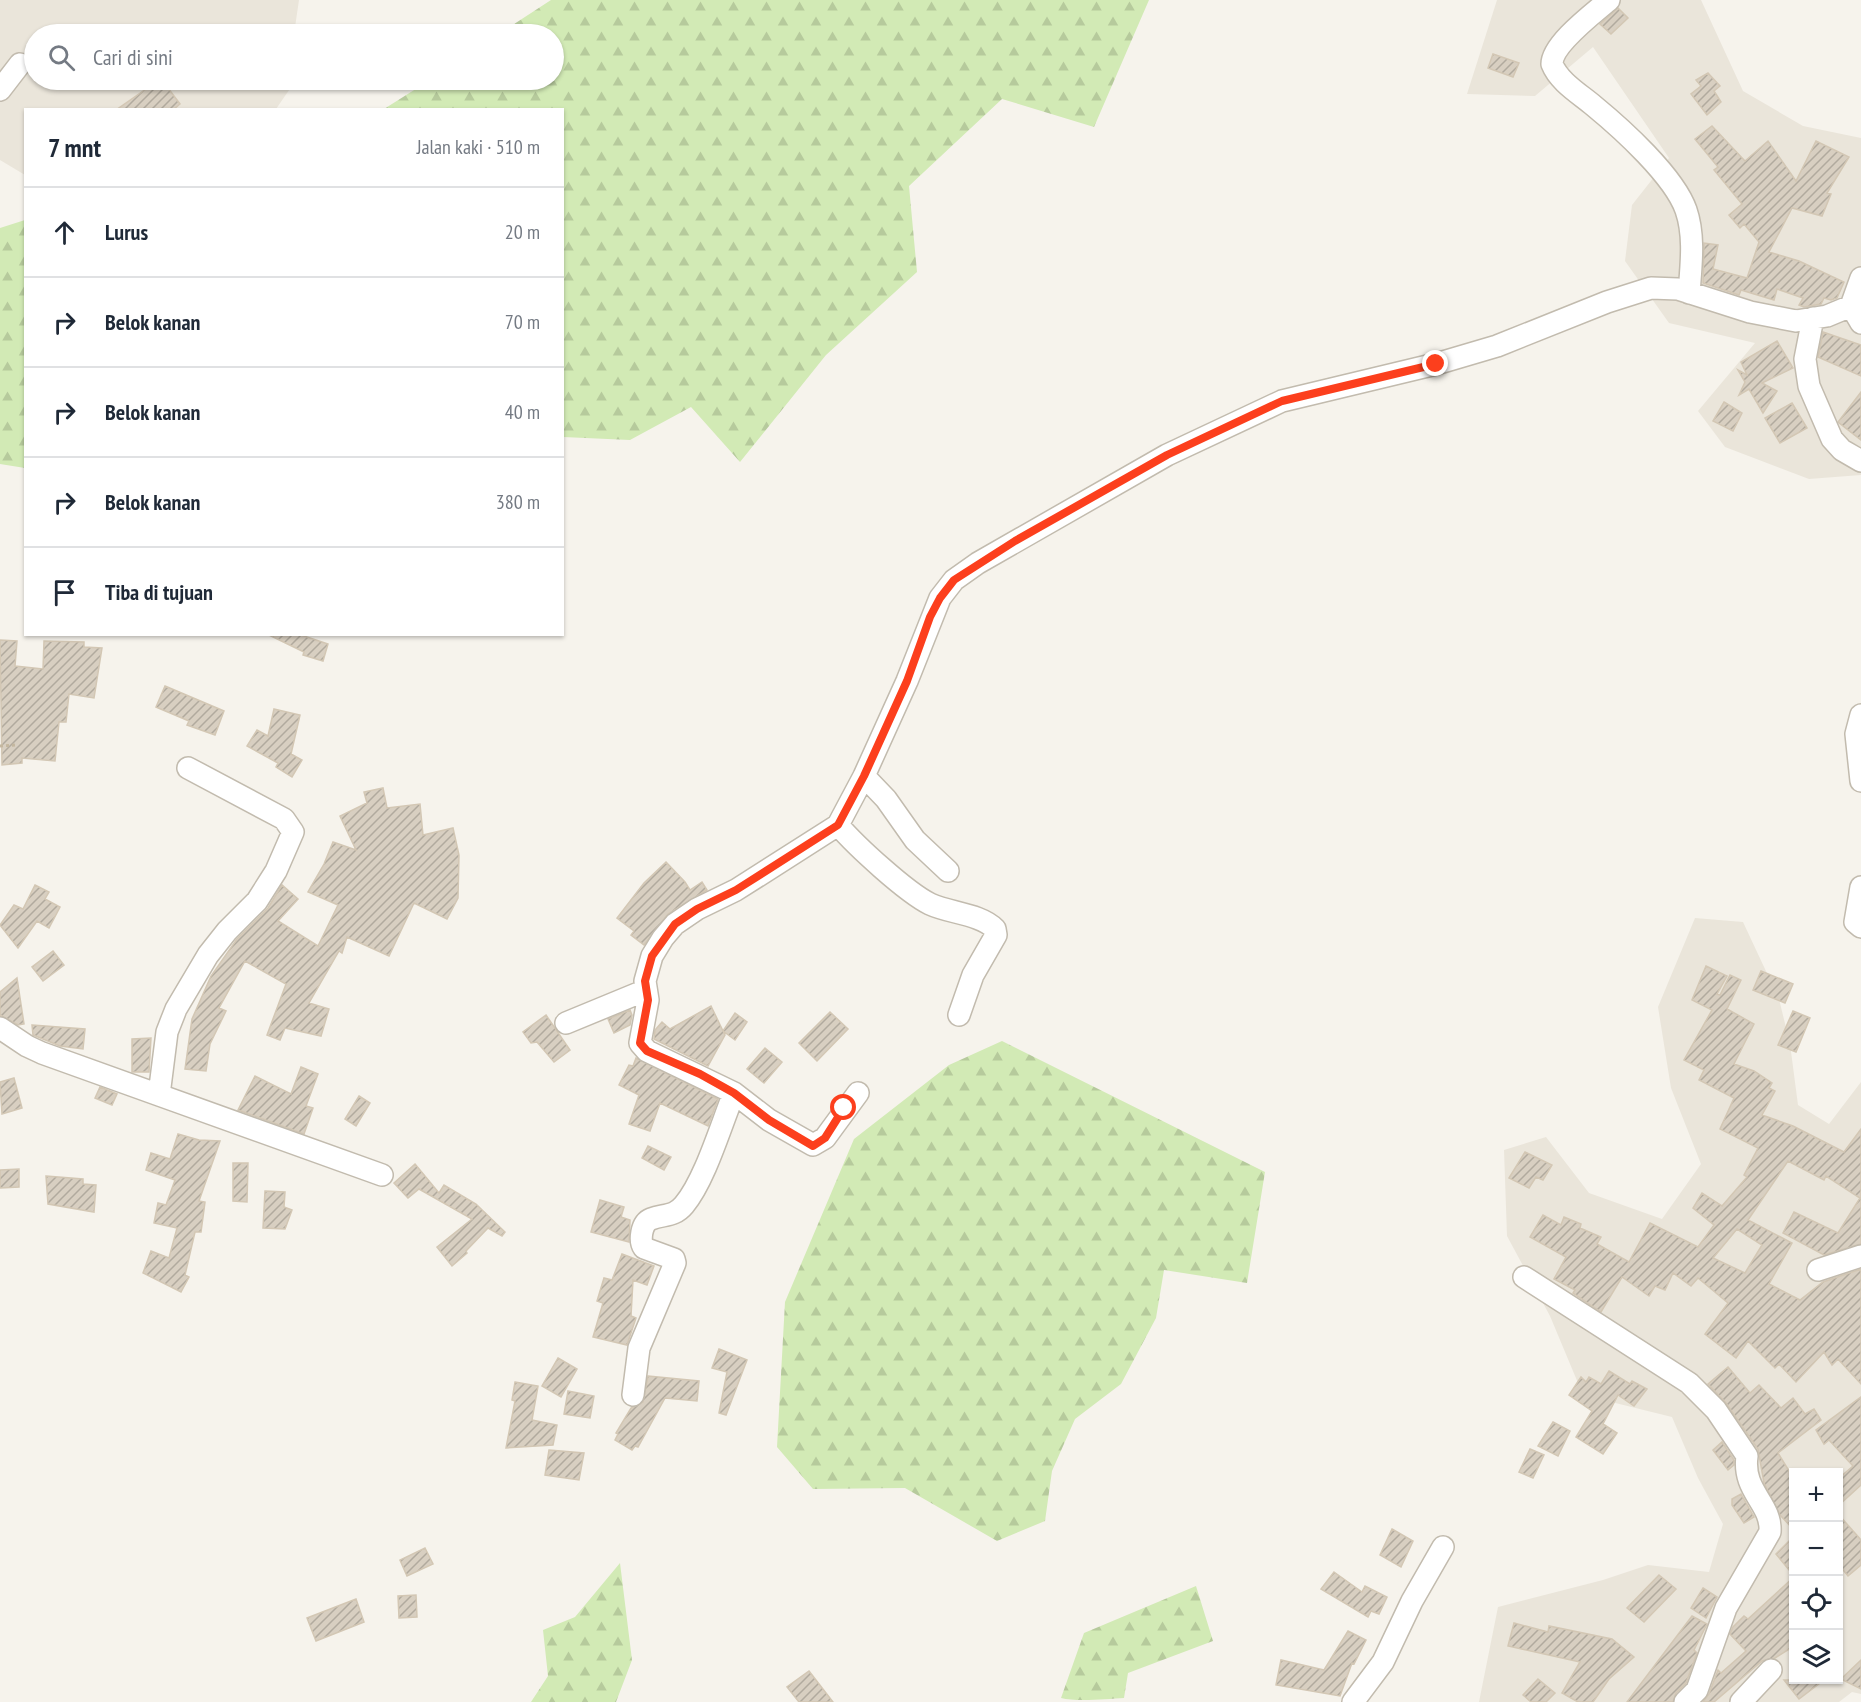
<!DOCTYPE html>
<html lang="id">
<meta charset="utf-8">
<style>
:root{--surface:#fff;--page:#f2f2f3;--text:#1f2937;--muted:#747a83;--line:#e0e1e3}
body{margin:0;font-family:"PT Sans Narrow",sans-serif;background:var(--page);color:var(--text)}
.controls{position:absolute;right:18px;bottom:18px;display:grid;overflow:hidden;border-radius:0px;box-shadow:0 2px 4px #0004}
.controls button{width:54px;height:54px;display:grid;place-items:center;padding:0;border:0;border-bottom:2px solid var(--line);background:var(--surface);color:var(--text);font:30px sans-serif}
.stop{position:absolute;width:18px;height:18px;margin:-14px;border:4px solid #fc3f1d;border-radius:50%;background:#fff}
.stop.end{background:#fc3f1d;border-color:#fff;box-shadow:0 2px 6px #0008}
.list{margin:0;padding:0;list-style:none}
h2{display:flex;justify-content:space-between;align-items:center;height:78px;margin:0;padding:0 24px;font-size:26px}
h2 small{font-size:20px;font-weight:400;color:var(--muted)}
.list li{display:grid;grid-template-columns:39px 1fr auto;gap:18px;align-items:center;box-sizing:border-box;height:90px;padding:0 24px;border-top:2px solid var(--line)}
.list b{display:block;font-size:22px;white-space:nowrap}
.list em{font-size:20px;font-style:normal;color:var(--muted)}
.icon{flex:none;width:33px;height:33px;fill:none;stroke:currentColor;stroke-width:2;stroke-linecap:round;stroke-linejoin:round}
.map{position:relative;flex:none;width:1861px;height:1702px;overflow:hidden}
.search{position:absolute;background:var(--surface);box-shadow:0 2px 4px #0004;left:24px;top:24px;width:540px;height:66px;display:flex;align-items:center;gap:15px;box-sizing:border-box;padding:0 21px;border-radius:33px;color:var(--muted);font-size:22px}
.panel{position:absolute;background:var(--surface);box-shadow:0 2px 4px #0004;left:24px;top:108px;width:540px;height:528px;border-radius:0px}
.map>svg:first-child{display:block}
</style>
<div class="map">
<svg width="1861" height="1702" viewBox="0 0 1861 1702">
<defs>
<pattern id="forest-firs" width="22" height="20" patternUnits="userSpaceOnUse" patternTransform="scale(1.5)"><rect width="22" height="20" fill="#d2eab5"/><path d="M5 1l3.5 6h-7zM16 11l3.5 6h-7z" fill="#b6ca9c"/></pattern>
<pattern id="building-hatch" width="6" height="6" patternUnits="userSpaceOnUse" patternTransform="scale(1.5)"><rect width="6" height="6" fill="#d8cfc1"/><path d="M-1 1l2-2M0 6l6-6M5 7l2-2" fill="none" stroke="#b1aa9e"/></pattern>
</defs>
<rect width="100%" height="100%" fill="#f6f3ec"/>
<!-- residential -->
<path fill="#eae5da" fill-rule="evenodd" d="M0,0H299L294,34H34V80H296L276,109L26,110L25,175L0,160Z
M1497,0H1701L1743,91L1803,126L1861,138V475L1809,479L1725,447L1698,411L1755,343L1669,323L1625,261L1632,205L1669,158L1593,47L1535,96L1467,94Z
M1695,918L1743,922L1779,999L1790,1044L1798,1105L1829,1124L1861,1082V1694L1852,1692L1839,1702H1479L1498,1607L1603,1580L1648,1565L1709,1572L1723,1524L1698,1478L1672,1417L1583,1395L1550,1316L1507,1236L1504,1150L1546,1137L1589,1193L1662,1219L1701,1164L1671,1088L1658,1007ZM1794,1472H1838V1680H1794Z"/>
<!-- forest -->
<path fill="url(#forest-firs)" d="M551,0H1149L1094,127L1002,99L909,186L917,272L826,355L740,462L691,407L630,440L563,437L562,110L384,109L430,80H554V34H499Z
M25,220H26L25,468L0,464V228Z
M1002,1041L1265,1172L1247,1283L1164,1270L1156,1318L1121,1384L1075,1419L1052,1471L1045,1521L997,1541L905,1488L813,1489L777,1447L785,1302L854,1139L949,1065Z
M620,1563L632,1660L616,1702H531L548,1676L543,1630L575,1617Z
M1196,1586L1213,1641L1128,1673L1124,1698C1107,1699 1076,1702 1061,1698L1084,1633Z"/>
<!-- building -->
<path fill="url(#building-hatch)" stroke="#d3c7b4" stroke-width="1.5" fill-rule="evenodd" d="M1618,8L1628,18L1611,34L1600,24Z
M1493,54L1519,63L1513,77L1488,68Z
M1708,73L1720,86L1714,91L1721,102L1707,115L1691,94L1701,86L1696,80Z
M159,80H162L180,104L173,110H116Z
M1712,126L1745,161L1768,141L1796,181L1816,141L1849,157L1827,193L1831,194L1822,216L1792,208L1769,252L1799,261L1844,282L1837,298L1831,300L1824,298L1821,304L1804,307L1799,305L1803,298L1777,289L1774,300L1741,290L1739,295L1703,283L1704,243L1718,245L1713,269L1747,278L1759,242L1744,224L1740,228L1729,215L1742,204L1714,170L1718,167L1695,139Z
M1823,332L1861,345V376L1818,357Z
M1777,341L1793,368L1762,383L1777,391L1763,413L1749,389L1739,395L1745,382L1738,370L1747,375L1741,362Z
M1861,392V440L1838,422Z
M1724,402L1742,413L1733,431L1713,421Z
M1792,403L1807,428L1780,443L1765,418Z
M267,634H298L328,644L323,661L303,655L304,652Z
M0,640L17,641L15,666L43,669L44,641L84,642V647L102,648L94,698L69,694L66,722H59L55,761L22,758V763L2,765Z
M165,686L224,711L215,735L187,725L189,721L156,707Z
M274,709L300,715L291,754L302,760L292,777L276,767L278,763L247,746L257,730L268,736Z
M383,788L387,808L420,804L423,835L453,828L459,855L458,898L447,919L414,903L389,956L347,937L342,953L339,951L309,1003L329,1009L321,1036L285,1028L280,1040L267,1035L286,984L245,961L219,1008L226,1011L210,1044L206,1071L185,1069L192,1019L211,976L237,939L268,908L282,885L298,899L278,921L318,946L338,905L308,892L324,864L333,842L356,850L340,816L367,803L364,792Z
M666,862L685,882L690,890L702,882L707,890L668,914L644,945L631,935L634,931L617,918L644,883Z
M35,885L49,892L45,899L60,907L49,928L37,921L18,948L0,925L14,905L23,909Z
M53,951L64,965L43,981L32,967Z
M1706,966L1727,976L1717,994L1720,995L1730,975L1741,980L1727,1009L1754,1024L1734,1064L1754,1071L1772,1083L1769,1088L1775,1091L1762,1115L1793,1126L1844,1152L1861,1129V1244L1824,1255L1783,1233L1794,1212L1838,1233L1860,1198L1826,1176L1824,1180L1788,1161L1748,1220L1792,1243L1769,1284L1800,1300L1823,1282L1861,1269V1384L1838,1359L1832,1365L1824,1352L1796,1382L1779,1364L1775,1368L1748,1341L1736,1358L1705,1334L1728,1303L1698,1278L1691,1286L1673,1273L1665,1290L1655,1286L1649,1296L1622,1277L1601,1312L1573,1293L1575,1290L1554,1279L1566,1257L1530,1237L1543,1215L1561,1225L1564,1217L1581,1224L1580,1228L1601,1237L1597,1244L1629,1262L1650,1223L1698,1247L1714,1225L1693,1208L1702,1193L1722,1206L1747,1177L1744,1175L1758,1148L1720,1129L1734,1098L1699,1080L1704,1070L1684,1060L1712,1010L1692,1000ZM1737,1229L1762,1245L1745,1273L1713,1258Z
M1761,971L1793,984L1785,1003L1753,990Z
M17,978L24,1024L18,1025L0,1015V992Z
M711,1006L723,1031L735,1013L747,1022L735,1040L723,1031L725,1035L708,1066L654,1039L655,1030L662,1022L670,1029Z
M630,1010L632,1015L630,1025L614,1033L608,1019Z
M1793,1011L1810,1018L1796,1052L1778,1045Z
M830,1012L848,1029L817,1061L799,1043Z
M546,1015L570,1050L554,1062L537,1042L531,1043L523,1032Z
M32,1025L85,1029L83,1049L60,1046L33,1035Z
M151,1038L149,1072H132V1039Z
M765,1048L782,1062L764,1083L747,1069Z
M636,1058L718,1099L708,1126L660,1103L650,1131L629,1124L639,1095L619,1085L629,1065L633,1066Z
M301,1067L318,1074L306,1106L313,1108L304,1134L238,1110L255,1076L291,1094Z
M14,1078L22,1108L2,1114L0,1082Z
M100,1087L117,1094L112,1105L95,1098Z
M359,1096L370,1103L356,1126L345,1119Z
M178,1134L199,1140L220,1141L199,1201L205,1202L201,1232H195L185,1275L189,1277L181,1292L143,1273L151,1251L169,1258L177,1228L154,1223L158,1203L166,1205L175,1180L146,1170L151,1153L170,1159Z
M648,1146L671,1157L664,1170L642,1158Z
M1525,1152L1552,1165L1543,1180L1536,1177L1529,1188L1509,1178Z
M233,1163H248L247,1202L233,1201Z
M415,1164L439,1193L444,1185L476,1204L505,1232L502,1236L488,1228L466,1251L467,1253L452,1266L437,1247L472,1219L419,1189L408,1198L394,1183Z
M19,1169V1187L0,1188V1170Z
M46,1176L83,1179V1184L96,1185L94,1212L48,1204Z
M265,1191L285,1192L284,1207L292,1210L285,1229L263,1228Z
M600,1200L624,1207L621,1217L630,1220L629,1242L591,1232Z
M622,1254L654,1266L647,1285L633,1280L631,1316L636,1318L627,1345L593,1337L603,1303L597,1301L604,1278L612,1280Z
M719,1349L747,1360L726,1415L719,1413L727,1372L712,1368Z
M558,1358L577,1369L561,1397L542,1386Z
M1728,1367L1750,1393L1759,1385L1781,1408L1793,1398L1805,1414L1814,1409L1821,1420L1778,1453L1794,1479V1530L1780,1515L1764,1483L1758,1449L1726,1403L1708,1384Z
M1609,1371L1630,1384L1632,1381L1647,1389L1634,1406L1618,1395L1603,1424L1617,1433L1603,1454L1576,1437L1592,1411L1569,1395L1581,1377L1586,1382L1589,1377L1601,1384Z
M648,1376L699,1381L697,1401L665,1398L638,1447L635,1446L632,1450L615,1440L618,1434L616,1433L631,1408L643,1402Z
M515,1382L538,1386L532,1420L557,1425L553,1445L506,1448L515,1401L512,1400Z
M568,1391L594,1396L590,1418L564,1414Z
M1861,1397V1485L1839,1505V1478L1853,1466L1829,1440L1824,1444L1816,1430Z
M1553,1422L1570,1431L1558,1456L1538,1446Z
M1722,1442L1734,1460V1465L1728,1470L1713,1450Z
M1530,1449L1544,1455L1533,1478L1519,1472Z
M549,1450L584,1453L579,1480L545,1475Z
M1741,1494L1754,1517L1744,1523L1732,1505V1499Z
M1839,1515L1861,1540V1565L1848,1576L1839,1565Z
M1392,1529L1413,1541L1401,1567L1380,1555Z
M1794,1536V1576L1776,1554Z
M425,1548L433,1564L407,1576L400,1560Z
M1334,1572L1362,1592L1365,1586L1387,1597L1379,1614L1371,1611L1368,1617L1321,1589Z
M1659,1575L1676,1589L1644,1622L1627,1608Z
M1794,1577V1646L1775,1658L1762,1661L1714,1702H1703L1709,1694L1718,1670L1721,1673L1746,1651L1730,1634L1733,1627L1744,1616L1748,1619Z
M1703,1588L1717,1597L1706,1618L1691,1608Z
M416,1595L417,1617L399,1618L398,1596Z
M356,1599L364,1622L316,1641L307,1618Z
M1692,1616L1707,1624L1694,1650L1697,1653L1686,1683L1676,1693L1673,1702H1627Z
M1514,1623L1548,1632L1549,1626L1612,1639L1634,1657L1609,1679L1593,1702H1578L1562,1693L1580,1662L1508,1646Z
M1348,1631L1366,1640L1354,1664L1352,1663L1340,1696L1276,1685L1281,1660L1324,1670Z
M1861,1660V1689L1841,1679Z
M809,1671L833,1702H799L787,1687Z
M1538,1679L1555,1693L1546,1702H1531L1523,1695Z
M1784,1680H1824L1799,1699Z"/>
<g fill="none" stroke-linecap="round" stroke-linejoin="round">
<!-- minor casing -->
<g stroke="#c2bbae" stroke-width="24">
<path id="minor" d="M1609,0C1594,13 1552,44 1552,64C1559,82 1580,94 1594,106C1622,129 1674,176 1686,210C1695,236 1691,266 1689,293
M0,90L20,64
M1861,278L1851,306L1861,323
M1813,318L1805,359L1809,386L1832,439L1842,450L1861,461
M1861,715L1856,734L1861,781
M864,776L886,799L915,840L948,871
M838,825C856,846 906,892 930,904C949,913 981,914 995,929L996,935L973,975L959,1015
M1861,887L1855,922L1861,927
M566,1023L646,990
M0,1028L27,1046L42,1053L382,1175
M858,1093L825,1138L813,1145L769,1120L734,1093L647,1051L640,1043L648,1000L645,981L652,956L663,938L675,924L697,909L736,890L838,825L864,776L907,681L940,598L954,580L978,563L1167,455L1282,401L1436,364L1497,346L1607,302L1651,288L1678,289L1750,312L1796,321L1827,316L1851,306
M159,1095L167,1032L176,1009L208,955L227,931L257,901L276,871L293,832L284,819L188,768
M1818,1270L1861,1256
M1524,1277L1689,1383L1716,1410L1747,1456C1742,1492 1772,1503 1770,1532L1726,1608L1697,1690L1685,1702
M633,1395L639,1348L675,1263L674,1259L644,1248C639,1241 641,1223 651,1219C664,1214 674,1217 684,1205C705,1180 721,1125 734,1093
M1353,1702L1383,1662L1412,1601L1443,1547
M1741,1702L1771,1670"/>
</g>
<!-- path -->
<path stroke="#c4b79f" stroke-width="3" stroke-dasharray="3 3" stroke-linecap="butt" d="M0,746L16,745"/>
<!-- minor -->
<use href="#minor" stroke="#fff" stroke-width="21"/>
</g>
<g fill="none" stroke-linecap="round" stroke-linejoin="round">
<!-- route -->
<path stroke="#fc3f1d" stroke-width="8" d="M844,1108L825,1138L813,1146L769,1120L734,1093L700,1074L647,1051L640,1043L648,1000L645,981L652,956L675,924L697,909L736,890L838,825L864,776L907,681L930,617L940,598L954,580L1015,541L1167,455L1282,401L1436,364"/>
</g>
</svg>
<div class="controls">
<button>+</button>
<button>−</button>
<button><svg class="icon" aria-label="locate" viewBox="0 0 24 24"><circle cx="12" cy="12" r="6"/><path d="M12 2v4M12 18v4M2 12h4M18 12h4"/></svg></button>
<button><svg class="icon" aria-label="layers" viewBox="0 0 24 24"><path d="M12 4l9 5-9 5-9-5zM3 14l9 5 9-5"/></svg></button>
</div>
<div class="stop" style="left:844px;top:1108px"></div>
<div class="stop end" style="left:1436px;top:364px"></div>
<div class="search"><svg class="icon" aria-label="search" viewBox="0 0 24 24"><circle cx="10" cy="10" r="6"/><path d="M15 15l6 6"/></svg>Cari di sini</div>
<section class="panel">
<h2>7 mnt<small>Jalan kaki · 510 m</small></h2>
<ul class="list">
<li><svg class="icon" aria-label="ahead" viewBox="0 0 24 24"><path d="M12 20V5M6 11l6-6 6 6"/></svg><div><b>Lurus</b></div><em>20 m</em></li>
<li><svg class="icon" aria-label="right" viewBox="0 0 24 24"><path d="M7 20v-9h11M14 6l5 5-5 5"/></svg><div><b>Belok kanan</b></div><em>70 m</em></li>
<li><svg class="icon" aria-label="right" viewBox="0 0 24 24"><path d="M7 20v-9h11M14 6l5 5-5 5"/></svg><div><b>Belok kanan</b></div><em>40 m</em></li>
<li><svg class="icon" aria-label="right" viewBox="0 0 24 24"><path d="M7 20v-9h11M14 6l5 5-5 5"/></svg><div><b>Belok kanan</b></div><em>380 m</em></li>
<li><svg class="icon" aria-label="arrive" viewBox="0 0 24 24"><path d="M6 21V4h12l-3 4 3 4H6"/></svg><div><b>Tiba di tujuan</b></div></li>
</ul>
</section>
</div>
